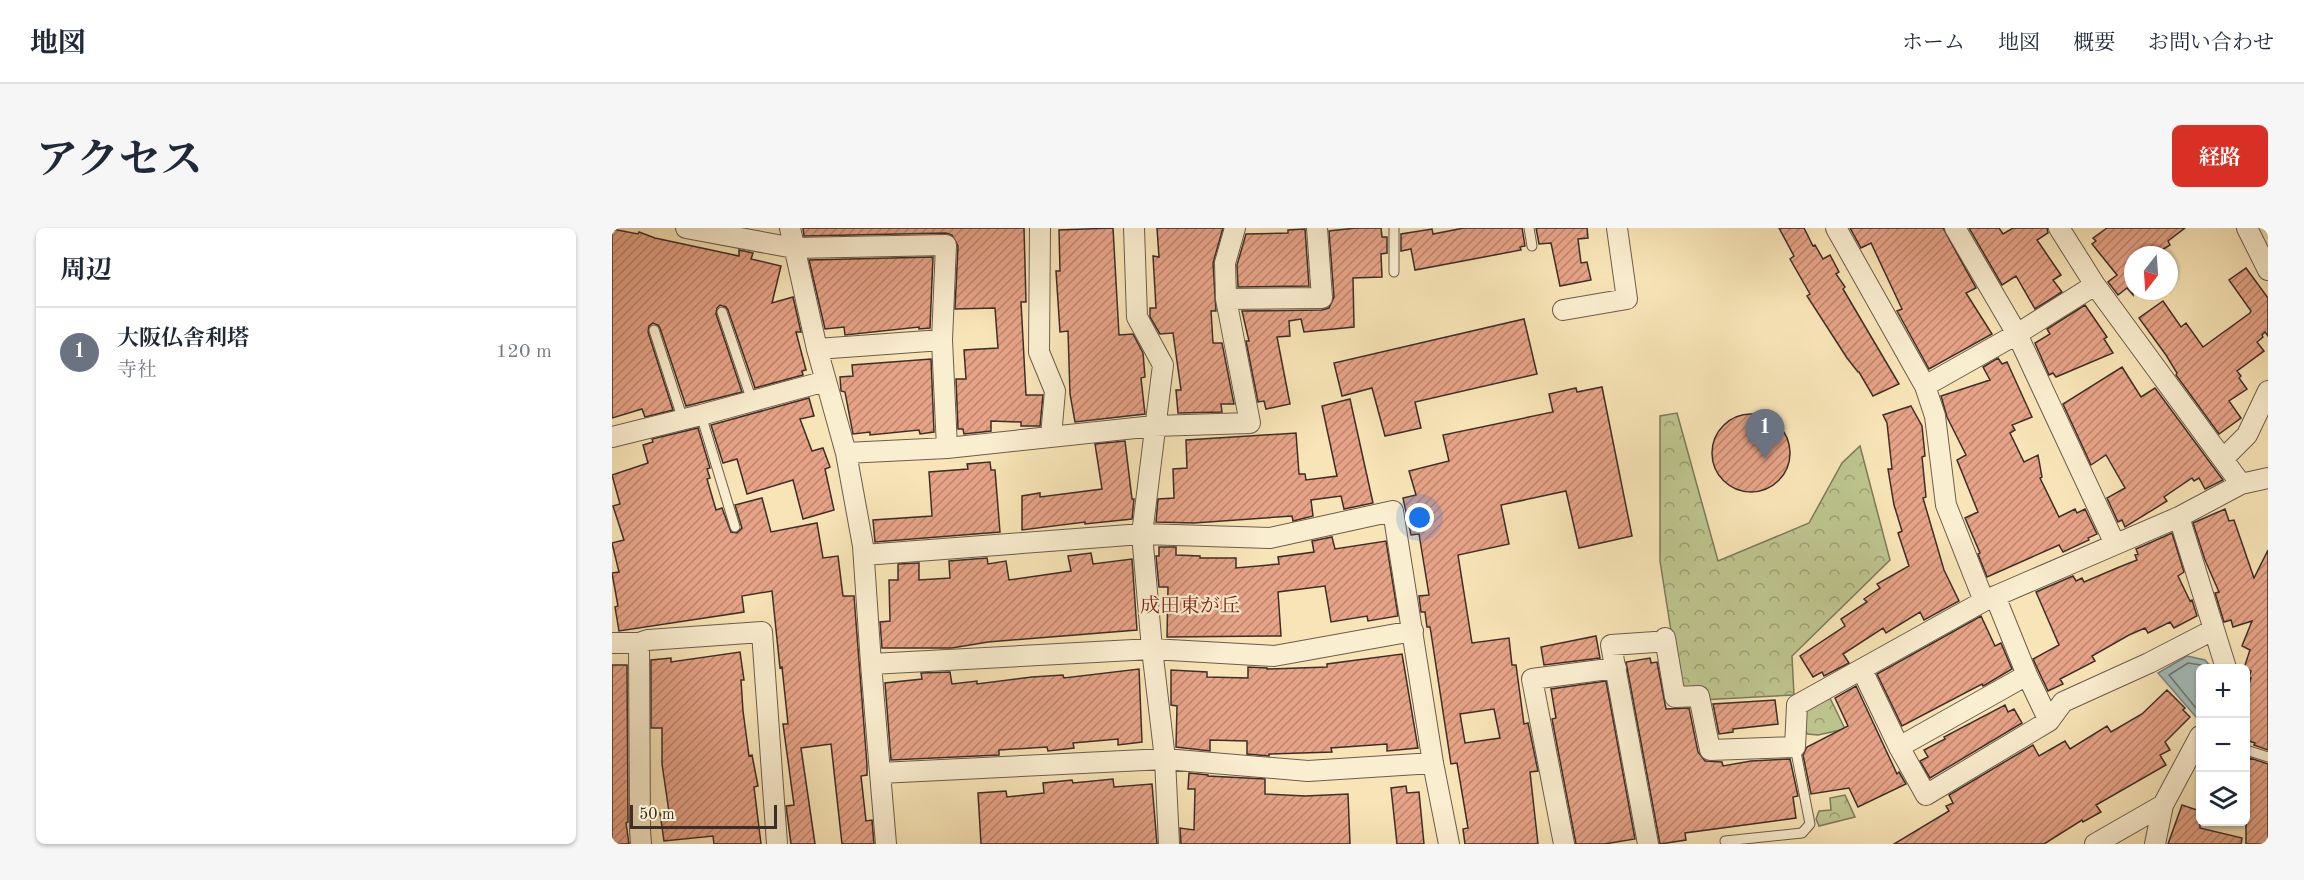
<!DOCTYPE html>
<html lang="ja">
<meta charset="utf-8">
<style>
:root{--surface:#fff;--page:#f6f6f7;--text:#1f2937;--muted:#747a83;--line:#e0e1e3;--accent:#d93025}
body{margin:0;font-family:"Old Standard TT","Noto Serif JP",serif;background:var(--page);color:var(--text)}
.controls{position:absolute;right:18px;bottom:18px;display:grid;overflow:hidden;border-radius:9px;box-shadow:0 2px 4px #0004}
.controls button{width:54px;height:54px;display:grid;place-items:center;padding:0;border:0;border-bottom:2px solid var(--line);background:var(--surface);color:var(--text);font:30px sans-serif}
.compass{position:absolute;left:1512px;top:18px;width:54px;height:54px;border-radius:50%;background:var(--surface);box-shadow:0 2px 4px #0004;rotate:197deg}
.scale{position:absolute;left:18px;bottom:15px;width:147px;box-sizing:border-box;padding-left:6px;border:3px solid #3d2e28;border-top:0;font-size:16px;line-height:21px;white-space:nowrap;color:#3d2e28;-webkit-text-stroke:4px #faeed0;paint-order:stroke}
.you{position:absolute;left:808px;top:290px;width:21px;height:21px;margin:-15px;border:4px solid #fff;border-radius:50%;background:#1a73e8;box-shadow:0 0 0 9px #1a73e833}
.badge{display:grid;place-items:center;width:39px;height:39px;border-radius:50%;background:var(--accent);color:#fff;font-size:20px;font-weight:700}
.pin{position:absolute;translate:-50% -50px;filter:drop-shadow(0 2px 3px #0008)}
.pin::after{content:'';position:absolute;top:32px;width:21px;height:18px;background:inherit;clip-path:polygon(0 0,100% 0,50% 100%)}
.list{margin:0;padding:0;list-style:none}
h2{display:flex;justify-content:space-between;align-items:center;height:78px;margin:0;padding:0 24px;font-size:26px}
h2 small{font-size:20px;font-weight:400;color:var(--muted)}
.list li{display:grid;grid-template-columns:39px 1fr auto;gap:18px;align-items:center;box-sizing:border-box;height:90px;padding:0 24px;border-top:2px solid var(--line)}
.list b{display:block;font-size:22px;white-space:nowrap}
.list p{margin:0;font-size:20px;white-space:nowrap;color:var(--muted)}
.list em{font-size:20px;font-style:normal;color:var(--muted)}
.icon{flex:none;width:33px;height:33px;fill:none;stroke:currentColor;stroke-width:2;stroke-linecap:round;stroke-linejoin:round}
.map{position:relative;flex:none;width:1656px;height:616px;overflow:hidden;border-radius:9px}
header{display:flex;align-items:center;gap:36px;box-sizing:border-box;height:84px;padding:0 30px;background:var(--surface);border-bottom:2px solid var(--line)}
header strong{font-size:28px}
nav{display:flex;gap:33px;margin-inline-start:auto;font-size:21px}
.intro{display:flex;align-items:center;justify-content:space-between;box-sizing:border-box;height:144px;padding:0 36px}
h1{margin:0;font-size:42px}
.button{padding:15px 27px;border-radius:9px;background:var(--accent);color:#fff;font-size:21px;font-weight:700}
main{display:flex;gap:36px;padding:0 36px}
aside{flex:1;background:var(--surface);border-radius:9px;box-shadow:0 2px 4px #0004}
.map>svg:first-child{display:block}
</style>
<header>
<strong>地図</strong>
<nav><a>ホーム</a><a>地図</a><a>概要</a><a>お問い合わせ</a></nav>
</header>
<div class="intro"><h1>アクセス</h1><a class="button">経路</a></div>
<main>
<aside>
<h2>周辺<small></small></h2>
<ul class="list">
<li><span class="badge" style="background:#6b7280">1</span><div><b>大阪仏舎利塔</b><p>寺社</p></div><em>120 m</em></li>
</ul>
</aside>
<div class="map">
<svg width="1656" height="616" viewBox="0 0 1656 616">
<defs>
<pattern id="forest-crowns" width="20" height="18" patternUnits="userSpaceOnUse" patternTransform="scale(1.5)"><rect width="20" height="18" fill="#bdc58e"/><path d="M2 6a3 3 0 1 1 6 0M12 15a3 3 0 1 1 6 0" fill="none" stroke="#9ba074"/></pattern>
<pattern id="building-hatch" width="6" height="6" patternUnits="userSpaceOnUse" patternTransform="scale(1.5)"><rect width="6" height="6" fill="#e7a387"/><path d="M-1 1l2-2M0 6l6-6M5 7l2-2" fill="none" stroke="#bc856e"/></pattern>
</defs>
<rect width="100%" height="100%" fill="#f8e5b7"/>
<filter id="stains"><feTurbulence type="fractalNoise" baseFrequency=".00333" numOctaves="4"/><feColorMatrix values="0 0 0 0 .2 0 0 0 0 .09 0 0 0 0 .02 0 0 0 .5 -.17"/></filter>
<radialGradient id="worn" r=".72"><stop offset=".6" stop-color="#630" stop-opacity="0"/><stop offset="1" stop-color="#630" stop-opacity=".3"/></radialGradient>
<!-- forest -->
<path fill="url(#forest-crowns)" stroke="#7d7a5b" stroke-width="1.5" d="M1065,185L1106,333L1197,295L1230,235L1248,218L1278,332L1180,428L1182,467L1070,473L1048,333V188Z
M1217,468L1233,501L1206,507L1195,506L1188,499L1191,482Z
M1233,567L1243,589L1207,598L1204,591L1207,583L1219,582L1218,570Z"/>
<!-- water -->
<path fill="#a3bcba" stroke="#7a8380" stroke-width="1.5" d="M1575,428L1593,432L1600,440H1588V482L1584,489L1546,445Z"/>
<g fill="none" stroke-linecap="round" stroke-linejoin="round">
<!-- shore -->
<path stroke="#707571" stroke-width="1.5" d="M1588,480L1583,479L1557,447L1576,435L1589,437L1593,440"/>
</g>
<!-- building -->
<path fill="url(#building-hatch)" stroke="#3d2e28" stroke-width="1.5" fill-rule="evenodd" d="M191,0H412L414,74H409L414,167H431L428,198H409V194L379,193V203L352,206L351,201H346L344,151H354L352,122L386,120L383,80L343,81L346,18L340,7L334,5L192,8Z
M501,0L507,107L521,106L531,125L533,149L529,150L533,186L463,194L458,166L456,103L448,104L444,43H448L447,2Z
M545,0H611L601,35L604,83H599L601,115H610L622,176H609L610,184L566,185L564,162H569L561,105L548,106L538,89V80H544L541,28L547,29Z
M744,0H769L770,9H775V25L769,26L770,49L741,50L742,99L692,104L689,91L677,93L678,108L665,109L678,176L654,181L652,173L646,174L634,113H637L630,83L710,82L717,80L722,69L717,3Z
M852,0H910L913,18L908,19L909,22L803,42L799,21L789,23V6L820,1L821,6Z
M924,0H975L976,10L966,11L969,35L975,34L979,52L948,58L939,15L927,16Z
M1167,0H1192L1201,18L1203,17L1211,31L1218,27L1227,44L1224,46L1233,59L1231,61L1287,156L1261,168L1247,144H1246L1235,130L1195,68L1198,66L1178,31L1182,28Z
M1238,0H1331L1364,60L1354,65L1380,106L1317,141L1285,83L1290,81L1259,15L1249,20Z
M1357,0H1387L1391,6L1401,0H1435L1436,5L1425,12L1449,47L1441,52L1450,64L1423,81L1404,48L1390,57Z
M1495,0H1573L1556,13L1558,17L1542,27H1521V67L1515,60L1506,67L1496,54L1505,47L1480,16L1484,13L1481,10Z
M0,1L26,6L27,4L43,10L127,28V22L141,25L139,31L169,38L160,75L181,69L189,104H184L194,142L190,143L191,147L143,160L116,82L114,79L108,77L105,80L104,86L130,164L74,178L48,100L46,97L41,95L37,98L36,104L61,182L33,189L30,181L0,190Z
M693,1L697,58L626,59L625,37L634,6L676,5V2Z
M321,29L318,100L307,101V99L233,107L232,99L213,101L197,32Z
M1634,40L1656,70V108L1653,104L1650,107L1651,109L1645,114L1652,123L1625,143L1629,148L1627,150L1635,161L1617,173L1629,190L1607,206L1564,147L1565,145L1554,127L1527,90L1551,73L1569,99L1574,95L1591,119L1638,85L1639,83L1617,52Z
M1473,77L1495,109L1492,111L1501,125L1444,149L1441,145L1437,147L1423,115L1438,106L1435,101Z
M912,91L925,146L803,174L809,200L773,208L760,160L730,168L722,135Z
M1386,130L1390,136L1395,134L1420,189L1400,197L1403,202L1398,205L1412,234L1426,227L1430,249L1428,250L1447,289L1463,281L1465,285L1473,281L1485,306L1476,310L1477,312L1451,324L1447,317L1375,349L1366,326L1368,325L1353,290L1366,284L1345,232L1354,227L1335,189L1329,168L1378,152L1371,139Z
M319,131L322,204L308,206L307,202L258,207V204L241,206L233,164L229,163L228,149L241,148L240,137Z
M1510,139L1529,169L1543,160L1611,252L1593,261L1587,250L1582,253L1580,250L1552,269L1555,273L1513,299L1510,292L1506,294L1495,270L1513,260L1494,227L1479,237L1451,176Z
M990,159L1020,308L967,320L954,263L889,277L897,316L846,327L860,415L897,410L900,437H904L912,496L916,495L926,543L918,544L926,616H853L851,601L856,600L845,535L839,536L819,405L818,399H815L813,384H809L807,368L817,367L807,306L799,307L791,270L804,267L797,243L837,233L831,207L941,184L937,166L964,160L965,164ZM882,481L888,510L853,515L848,486Z
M197,170L202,188L188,191L200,223L211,220L218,239L213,241L222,282L191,291L181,252L135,266L125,231L111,235L99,197Z
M738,171L761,275L732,281L729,268L699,272L701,288L681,293L680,288L582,295L544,294L546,271L562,270L561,241L575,240L574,212L684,205L687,246H693L694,252L725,248L710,178Z
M1299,178L1310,198L1313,228L1310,229L1314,269L1311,270L1332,342L1347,373L1312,392L1308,384L1274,405L1271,400L1231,426L1237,435L1212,448L1210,444L1201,449L1188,428L1233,398L1229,391L1255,374L1252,371L1268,360L1265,356L1297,338L1286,305L1290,303L1282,277L1276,241H1280L1275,195L1271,187Z
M1100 225a39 39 0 1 1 78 0a39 39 0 1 1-78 0Z
M86,200L98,240L95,241L98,250L95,251L104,282L110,280L119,304L125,305L130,300L123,277L150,270L159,304L205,295L211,330L226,328L231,368H242L255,537V547L249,548L254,593L260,592L262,616H230L219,516L189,520L203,616H179L174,578L182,577L171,496H176L170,439L168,440L160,363L130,368L132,384L7,403L3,379L6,378L0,345L7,344L0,315L12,312L1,278L8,276L0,247L36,235L31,217L41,214L40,211Z
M513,213L520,271H522L520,291L473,296V294L410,302V268L428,265V269L490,261L483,216Z
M378,234L379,242H383L388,304L263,314L261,292L320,288L317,244L356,241L355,236Z
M1613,281L1617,293L1622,292L1642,350L1656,322V522L1642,517L1643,515L1634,512V466L1639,450L1637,449L1639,443L1632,440L1638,422L1630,418L1640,393L1621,399L1619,392L1612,394L1603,365L1607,364L1593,332L1581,295Z
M1560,305L1572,344L1566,348L1578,373L1580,372L1585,388L1562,400L1558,394L1536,405L1533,400L1517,407L1480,428L1483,433L1448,451L1451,456L1436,463L1421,431L1447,417L1424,364L1461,348L1464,353L1470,350L1472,354L1505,340L1525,332L1523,327L1526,326L1524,321Z
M720,309L723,321L774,313L786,388L756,393L755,388L719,394L713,358L666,364L669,408L555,409L556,359H547L544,328H547V319H564V327L588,328V330H624V340L667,336L666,329L702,324L700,313Z
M479,325L481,336L520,331L525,402L376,414L340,420H270L268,394L278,393L277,352H286V336L307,335V352L338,350L337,333L375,330L376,336L394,333L397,352L459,343L456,328Z
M1369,388L1383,418L1389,415L1400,441L1373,457L1371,458L1370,456L1290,498L1265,446Z
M984,408L988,430L932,437L929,419Z
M128,424L132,452H129L131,483L137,528L140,527L146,558L142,559L149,616H102L101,608L52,613L48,585L57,584L50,536V500H39V432L59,430V434Z
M790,426L806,520L775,523V516L719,520L720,524L657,526V528L635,526V513L598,512V523L564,519L565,478L559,477V442L595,444V449L636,450V439L655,440V441L715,439V436Z
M1038,430L1039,435L1045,434L1054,481L1077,480L1086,524L1093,533L1110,534L1111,538L1139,533L1178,531L1186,568L1181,569L1184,590L1073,605L1074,612L1048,616L1014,434Z
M0,437H15L16,594L14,595L17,616H0Z
M527,441L530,514L506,517V511L461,515L462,520L436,523L435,519L387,522V527L279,532L273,455L310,451L309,445L338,444L340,456L365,453V456L420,449L451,447L452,450Z
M994,453L1023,611L992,616H964L940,491L944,490L939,461Z
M1244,458L1285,546L1287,544L1294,556L1246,579L1237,560L1199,566L1191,527L1195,519L1236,498L1223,470Z
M1555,462L1573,480L1571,482L1578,489L1553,514L1558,522L1548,527L1554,537L1484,577L1489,584L1471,594L1470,592L1432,616H1282L1337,583L1334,578L1341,575L1337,567L1421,517L1427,528L1453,513L1458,521L1495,498L1499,504L1530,486Z
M1163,472L1166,496L1121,501V504L1107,506L1101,476Z
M1393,477L1396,484L1402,481L1410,495L1318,550L1308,533L1316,529L1312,522L1333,511L1332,509Z
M1638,530L1656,536V616H1634V545Z
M577,545L596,547V548L653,551V566L693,568L736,566L738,616H569L568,600L582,602L583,561H576Z
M501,551L502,559L540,556L545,616H369L366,565L394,563L395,569L432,565L431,555L460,552L461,555Z
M794,558L795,565L807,564L812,616H785L779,560Z
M1570,577L1588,583V600L1630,610L1629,616H1556Z"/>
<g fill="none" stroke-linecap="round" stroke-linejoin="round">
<!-- lane casing -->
<g stroke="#6c5c4c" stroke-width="11">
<path id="lane" d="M782,0V44
M917,0L920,18
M110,84L140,173
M42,102L71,192
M89,187L123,299
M1634,522L1656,529
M1113,613L1190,605L1198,596L1183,519"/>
</g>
<!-- street casing -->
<g stroke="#6c5c4c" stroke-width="22">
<path id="street" d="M74,0L182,20L334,17L330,112L335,220
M428,0L427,124L443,163L439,208
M522,0L525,89L551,137L530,306L540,421L553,531L557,616
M1224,0L1313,158L1323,188L1334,277L1372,373
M1343,0L1405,106L1503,316
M1447,0L1483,57L1629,256
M1635,0L1656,42
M614,71L710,70L705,0
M951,82L1015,71L1005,0
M205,121L330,112
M214,153L234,225L251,318L259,436L540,421L662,428L801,403
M1313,158L1405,106L1483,57
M0,209L89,187L214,153L205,121L178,0
M234,225L335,220L542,198L638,195L614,71L613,35L623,0
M1612,230L1635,207L1656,163
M1567,289L1614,440
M252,327L530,306L658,310L781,283L821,535L837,616
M1383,368L1415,447L1437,493
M1053,410L1063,469L1087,468L1098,522L1183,519L1185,477L1372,373L1567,289L1629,256L1656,250
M0,415H27L28,602L29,616
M27,415L36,412L150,404L165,616
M259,436L268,545L553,531L696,543L821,535
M1250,442L1287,519L1314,567L1437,493L1451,474L1537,435L1601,402
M1287,519L1415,447
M268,545L274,616
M952,616L920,451L1004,440
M1036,616L999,417L1043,414
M1483,616L1551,577
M1543,616L1551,577L1588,508"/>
</g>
<!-- lane -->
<use href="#lane" stroke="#faeed0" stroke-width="9"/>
<!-- street -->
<use href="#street" stroke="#faeed0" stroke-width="20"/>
</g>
<g text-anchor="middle" stroke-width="4.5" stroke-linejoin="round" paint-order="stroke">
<!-- neighbourhood labels -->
<g font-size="20" fill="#7a1f14" stroke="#faeed0">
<text x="578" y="384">成田東が丘</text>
</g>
</g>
<rect width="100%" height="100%" filter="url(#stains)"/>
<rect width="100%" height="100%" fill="url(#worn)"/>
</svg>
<div class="controls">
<button>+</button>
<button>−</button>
<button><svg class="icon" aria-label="layers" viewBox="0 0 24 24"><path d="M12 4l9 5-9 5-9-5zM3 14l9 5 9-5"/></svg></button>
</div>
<svg class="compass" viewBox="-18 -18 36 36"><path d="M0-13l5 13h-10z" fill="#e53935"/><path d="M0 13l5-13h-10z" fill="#747a83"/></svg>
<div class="scale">50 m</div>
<div class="you"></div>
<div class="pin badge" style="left:1153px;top:231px;background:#6b7280">1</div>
</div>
</main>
